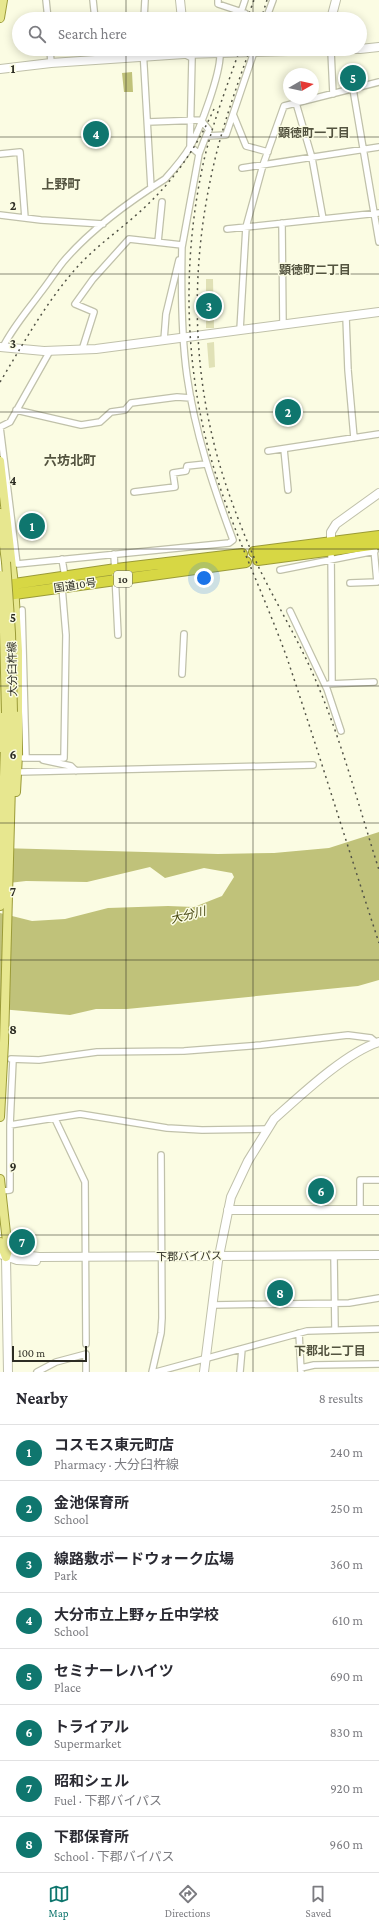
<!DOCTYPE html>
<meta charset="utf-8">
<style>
:root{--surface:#fff;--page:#f2f2f3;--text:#2b2b33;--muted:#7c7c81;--line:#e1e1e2;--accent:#0f766e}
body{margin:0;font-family:"Crimson Pro","Noto Sans JP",serif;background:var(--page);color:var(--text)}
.compass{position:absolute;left:283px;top:68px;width:36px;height:36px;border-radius:50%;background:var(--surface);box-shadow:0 2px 10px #0003;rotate:81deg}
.scale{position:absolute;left:12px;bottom:10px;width:75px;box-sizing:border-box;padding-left:4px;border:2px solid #2c2c23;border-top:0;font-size:11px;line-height:14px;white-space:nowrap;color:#2c2c23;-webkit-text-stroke:3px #fbfce3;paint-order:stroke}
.you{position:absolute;left:204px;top:578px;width:14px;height:14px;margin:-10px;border:3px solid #fff;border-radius:50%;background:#1a73e8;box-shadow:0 0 0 6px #1a73e833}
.badge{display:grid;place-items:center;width:26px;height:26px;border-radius:50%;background:var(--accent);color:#fff;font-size:13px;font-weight:700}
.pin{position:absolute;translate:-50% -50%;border:2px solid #fff;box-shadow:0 1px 4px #0006}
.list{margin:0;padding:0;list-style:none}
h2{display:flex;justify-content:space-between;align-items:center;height:52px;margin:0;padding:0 16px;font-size:17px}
h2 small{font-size:13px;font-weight:400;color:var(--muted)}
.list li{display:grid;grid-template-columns:26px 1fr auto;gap:12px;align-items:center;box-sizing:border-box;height:56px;padding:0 16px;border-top:1px solid var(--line)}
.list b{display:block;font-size:15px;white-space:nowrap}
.list p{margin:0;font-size:13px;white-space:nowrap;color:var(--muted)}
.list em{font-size:13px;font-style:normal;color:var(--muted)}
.icon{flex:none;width:22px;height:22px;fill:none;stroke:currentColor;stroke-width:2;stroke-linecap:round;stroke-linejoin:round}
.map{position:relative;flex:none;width:379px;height:1372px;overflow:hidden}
.search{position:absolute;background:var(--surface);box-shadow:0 2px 10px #0003;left:12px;right:12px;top:12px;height:44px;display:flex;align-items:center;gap:10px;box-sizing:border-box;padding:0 14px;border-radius:22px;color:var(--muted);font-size:15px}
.sheet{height:500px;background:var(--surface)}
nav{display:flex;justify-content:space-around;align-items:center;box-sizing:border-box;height:56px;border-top:1px solid var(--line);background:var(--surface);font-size:11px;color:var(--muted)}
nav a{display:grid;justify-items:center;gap:2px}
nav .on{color:var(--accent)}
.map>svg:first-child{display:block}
</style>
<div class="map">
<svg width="379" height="1372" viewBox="0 0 379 1372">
<rect width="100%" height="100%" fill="#fbfce3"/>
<!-- green -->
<path fill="#e0e1b6" d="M206,279H213L214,328H206Z
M214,342L215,367L209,368L207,343Z"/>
<!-- water -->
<path fill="#c0c27a" d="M132,72L133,92H124L122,73Z
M379,832V980L358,986L127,1009H96L70,1015L0,1009V913L32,921L65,919L108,908L168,906L194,907L222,896L234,877L232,873L204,868L165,878L150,867L87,882L26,881L0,884V848L218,854L274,853L329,848Z"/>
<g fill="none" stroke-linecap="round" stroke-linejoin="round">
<!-- street casing -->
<g stroke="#c0c1aa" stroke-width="8">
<path id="street" d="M46,0L48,19
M93,0L95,19
M218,0V4L245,13
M241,12L245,0
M144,19L145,0
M266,19L273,0
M50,49L51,63
M97,49L98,60
M143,49L151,188
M331,51L333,94
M353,89L379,242
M296,103L312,158L323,219
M233,114L246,146L268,152
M148,122L201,120L209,130L206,136
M0,154L20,152L25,218
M199,154L206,136L226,135L255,49
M242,168L379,147
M0,215L41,220L103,224
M282,223L283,325
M227,229L379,213
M158,242L162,202
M182,247L199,154L190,146L192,58L186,55
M346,317L348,370L354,438
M240,330L246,227L263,165L284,106L379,82
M164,340L166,314L179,260
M3,347C13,327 28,310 41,292C49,282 55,272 63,262C90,230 130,201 165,179C174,169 183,159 190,147C200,129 221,73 220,53
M50,351L10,422L0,427L17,564L229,543L233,540C213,486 195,433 187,376C181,333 181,289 182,245L129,239L93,279L75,304L94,312L82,350
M16,410L81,425L100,422L111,412L125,410L131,403L177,397L191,398
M284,449L288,490
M268,451L379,434
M134,492L175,487L173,473L186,471L187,466L206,464
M331,550L332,683
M114,554L118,635
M62,559L65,577
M280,570L375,551
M350,583L377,582L374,549
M22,610L26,758
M290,611L327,689L341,731
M182,674L184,634
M329,684L374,682
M23,758H64L66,635L62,587
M43,760L71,766L76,771
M18,772L313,765
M11,1059L39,1060L97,1052L184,1051L261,1045L348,1035L371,1038L377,1043
M55,1119L85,1182L86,1344
M10,1125L80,1114L167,1128L202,1130L267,1129
M1,1191L10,1190V1125L13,1060
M360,1210V1180H379
M334,1255L335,1330
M212,1305L349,1303L379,1298
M299,1333L301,1372
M301,1368L314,1365L379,1364
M37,1372L56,1362L86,1354V1372
M152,1372L161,1333L162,1318L161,1155
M156,1372L307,1331L379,1329
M240,1372L242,1349"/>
</g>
<!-- secondary casing -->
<g stroke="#c0c1aa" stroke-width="10">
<path id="secondary" d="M180,0L182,19
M331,19L336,0
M360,49L379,47
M0,69L51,63L184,54L357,49
M0,347L44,351L96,349L379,312
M331,547V532L336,524L379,493
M228,1210H379
M3,1249L15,1254L39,1257L379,1255
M0,1254L17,1260L36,1261
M6,1257L8,1372
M204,1372L218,1261L231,1197L248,1161L274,1119C301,1095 345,1053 379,1042"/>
</g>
<!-- primary casing -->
<g stroke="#9b9b38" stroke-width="10">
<path id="primary" d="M0,18L3,0
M0,461L14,585L18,651V755L16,792
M0,513L6,562
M0,671V748
M0,906L6,713
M0,1117L4,1043L13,712
M0,1179L8,1251L6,1257
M0,1242L6,1257"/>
</g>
<!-- highway casing -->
<g stroke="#9b9b38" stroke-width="12">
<path id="highway" d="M254,552L379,536
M258,560L379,544
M0,586L116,569L242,554
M0,596L246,562"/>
</g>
<!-- street -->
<use href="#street" stroke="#fff" stroke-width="5.5"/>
<!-- secondary -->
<use href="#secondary" stroke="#fff" stroke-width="8"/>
<!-- primary -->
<use href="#primary" stroke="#e7e78f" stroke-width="8"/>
<!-- highway -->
<use href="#highway" stroke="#d7d744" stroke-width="10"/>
<!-- rail -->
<path stroke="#535447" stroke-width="1.5" stroke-dasharray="2 4" stroke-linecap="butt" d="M247,19L254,0
M261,19L267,0
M240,49C227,86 213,122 204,160C181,263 184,375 216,475C236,538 265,597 287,658C319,753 348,848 379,943
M250,49C235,91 220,133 211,177C193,261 192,351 212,435C220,471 233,507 247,541C267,590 296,633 316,681C342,742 359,807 379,870
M0,382C25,341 47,300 80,264C97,246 117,232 135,216C170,186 195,151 214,109"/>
<!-- primary-bridge casing -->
<g stroke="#9b9b38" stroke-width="10" stroke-linecap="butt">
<path id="primary-bridge" d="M6,562L11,633L13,712
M0,575L4,632L6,713"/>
</g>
<!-- primary-bridge -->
<use href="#primary-bridge" stroke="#e7e78f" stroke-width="8"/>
</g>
<!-- grid -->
<path fill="none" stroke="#2c2c23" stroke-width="1" stroke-opacity="0.55" d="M126,0V19M253,0V19M126,49V1372M253,49V1372M0,137H379M0,274H379M0,412H379M0,549H379M0,686H379M0,823H379M0,960H379M0,1098H379M0,1235H379"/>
<g text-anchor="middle" stroke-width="3" stroke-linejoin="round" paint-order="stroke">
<!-- shield labels -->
<rect fill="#fbfce3" stroke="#6a6a5d" stroke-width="1" x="114" y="571" width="18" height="16" rx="3"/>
<g font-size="10" font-weight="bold" fill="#2c2c23">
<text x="123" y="583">10</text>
</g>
<!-- street labels -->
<g font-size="11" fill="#2c2c23" stroke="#fbfce3">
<text transform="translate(75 585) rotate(-8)" y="4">国道10号</text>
<text transform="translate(12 669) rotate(-91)" y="4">大分臼杵線</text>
<text transform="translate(189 1256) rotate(-1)" y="4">下郡バイパス</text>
</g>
<!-- neighbourhood labels -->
<g font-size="12" font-weight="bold" fill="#545440" stroke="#fbfce3">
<text x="314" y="137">顕徳町一丁目</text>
<text x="315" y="274">顕徳町二丁目</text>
<text x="330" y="1355">下郡北二丁目</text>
</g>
<!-- water labels -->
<g font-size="12" font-style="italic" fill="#45450e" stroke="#fbfce3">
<text transform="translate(188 915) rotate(-14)" y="4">大分川</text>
</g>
<!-- quarter labels -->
<g font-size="13" font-weight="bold" fill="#545440" stroke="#fbfce3">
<text x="61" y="189">上野町</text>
<text x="70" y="465">六坊北町</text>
</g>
</g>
<g font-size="13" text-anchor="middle" font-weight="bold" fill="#2c2c23" stroke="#fbfce3" stroke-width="3" stroke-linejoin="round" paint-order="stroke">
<text x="13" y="73">1</text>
<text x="13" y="210">2</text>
<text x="13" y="348">3</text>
<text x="13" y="485">4</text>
<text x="13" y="622">5</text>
<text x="13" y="759">6</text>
<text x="13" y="896">7</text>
<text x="13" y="1034">8</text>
<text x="13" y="1171">9</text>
</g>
</svg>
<svg class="compass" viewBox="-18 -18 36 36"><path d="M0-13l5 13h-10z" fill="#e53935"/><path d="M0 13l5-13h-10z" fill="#7c7c81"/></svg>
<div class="scale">100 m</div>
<div class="you"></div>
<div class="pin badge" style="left:32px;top:526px">1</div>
<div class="pin badge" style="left:288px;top:412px">2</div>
<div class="pin badge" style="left:209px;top:306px">3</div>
<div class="pin badge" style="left:96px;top:134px">4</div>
<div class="pin badge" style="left:353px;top:78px">5</div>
<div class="pin badge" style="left:321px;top:1191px">6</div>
<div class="pin badge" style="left:22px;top:1242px">7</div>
<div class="pin badge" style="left:280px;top:1293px">8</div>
<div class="search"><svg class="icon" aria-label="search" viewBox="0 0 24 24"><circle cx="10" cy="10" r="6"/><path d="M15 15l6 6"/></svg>Search here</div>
</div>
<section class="sheet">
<h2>Nearby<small>8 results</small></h2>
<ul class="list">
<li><span class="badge">1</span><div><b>コスモス東元町店</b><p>Pharmacy · 大分臼杵線</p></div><em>240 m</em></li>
<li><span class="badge">2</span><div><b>金池保育所</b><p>School</p></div><em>250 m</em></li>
<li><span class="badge">3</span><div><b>線路敷ボードウォーク広場</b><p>Park</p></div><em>360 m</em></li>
<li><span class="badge">4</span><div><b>大分市立上野ヶ丘中学校</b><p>School</p></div><em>610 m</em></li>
<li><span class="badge">5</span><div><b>セミナーレハイツ</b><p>Place</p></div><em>690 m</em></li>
<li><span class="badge">6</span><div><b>トライアル</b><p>Supermarket</p></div><em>830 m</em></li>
<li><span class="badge">7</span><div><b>昭和シェル</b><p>Fuel · 下郡バイパス</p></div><em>920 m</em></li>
<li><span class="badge">8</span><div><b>下郡保育所</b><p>School · 下郡バイパス</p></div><em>960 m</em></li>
</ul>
</section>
<nav>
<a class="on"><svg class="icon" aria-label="map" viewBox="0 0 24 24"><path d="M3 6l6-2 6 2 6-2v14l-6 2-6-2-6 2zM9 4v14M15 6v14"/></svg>Map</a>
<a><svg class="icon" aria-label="directions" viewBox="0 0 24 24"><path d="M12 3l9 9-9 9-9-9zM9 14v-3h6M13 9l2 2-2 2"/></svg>Directions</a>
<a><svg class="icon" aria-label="saved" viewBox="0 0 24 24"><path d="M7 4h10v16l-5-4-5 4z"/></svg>Saved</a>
</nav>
